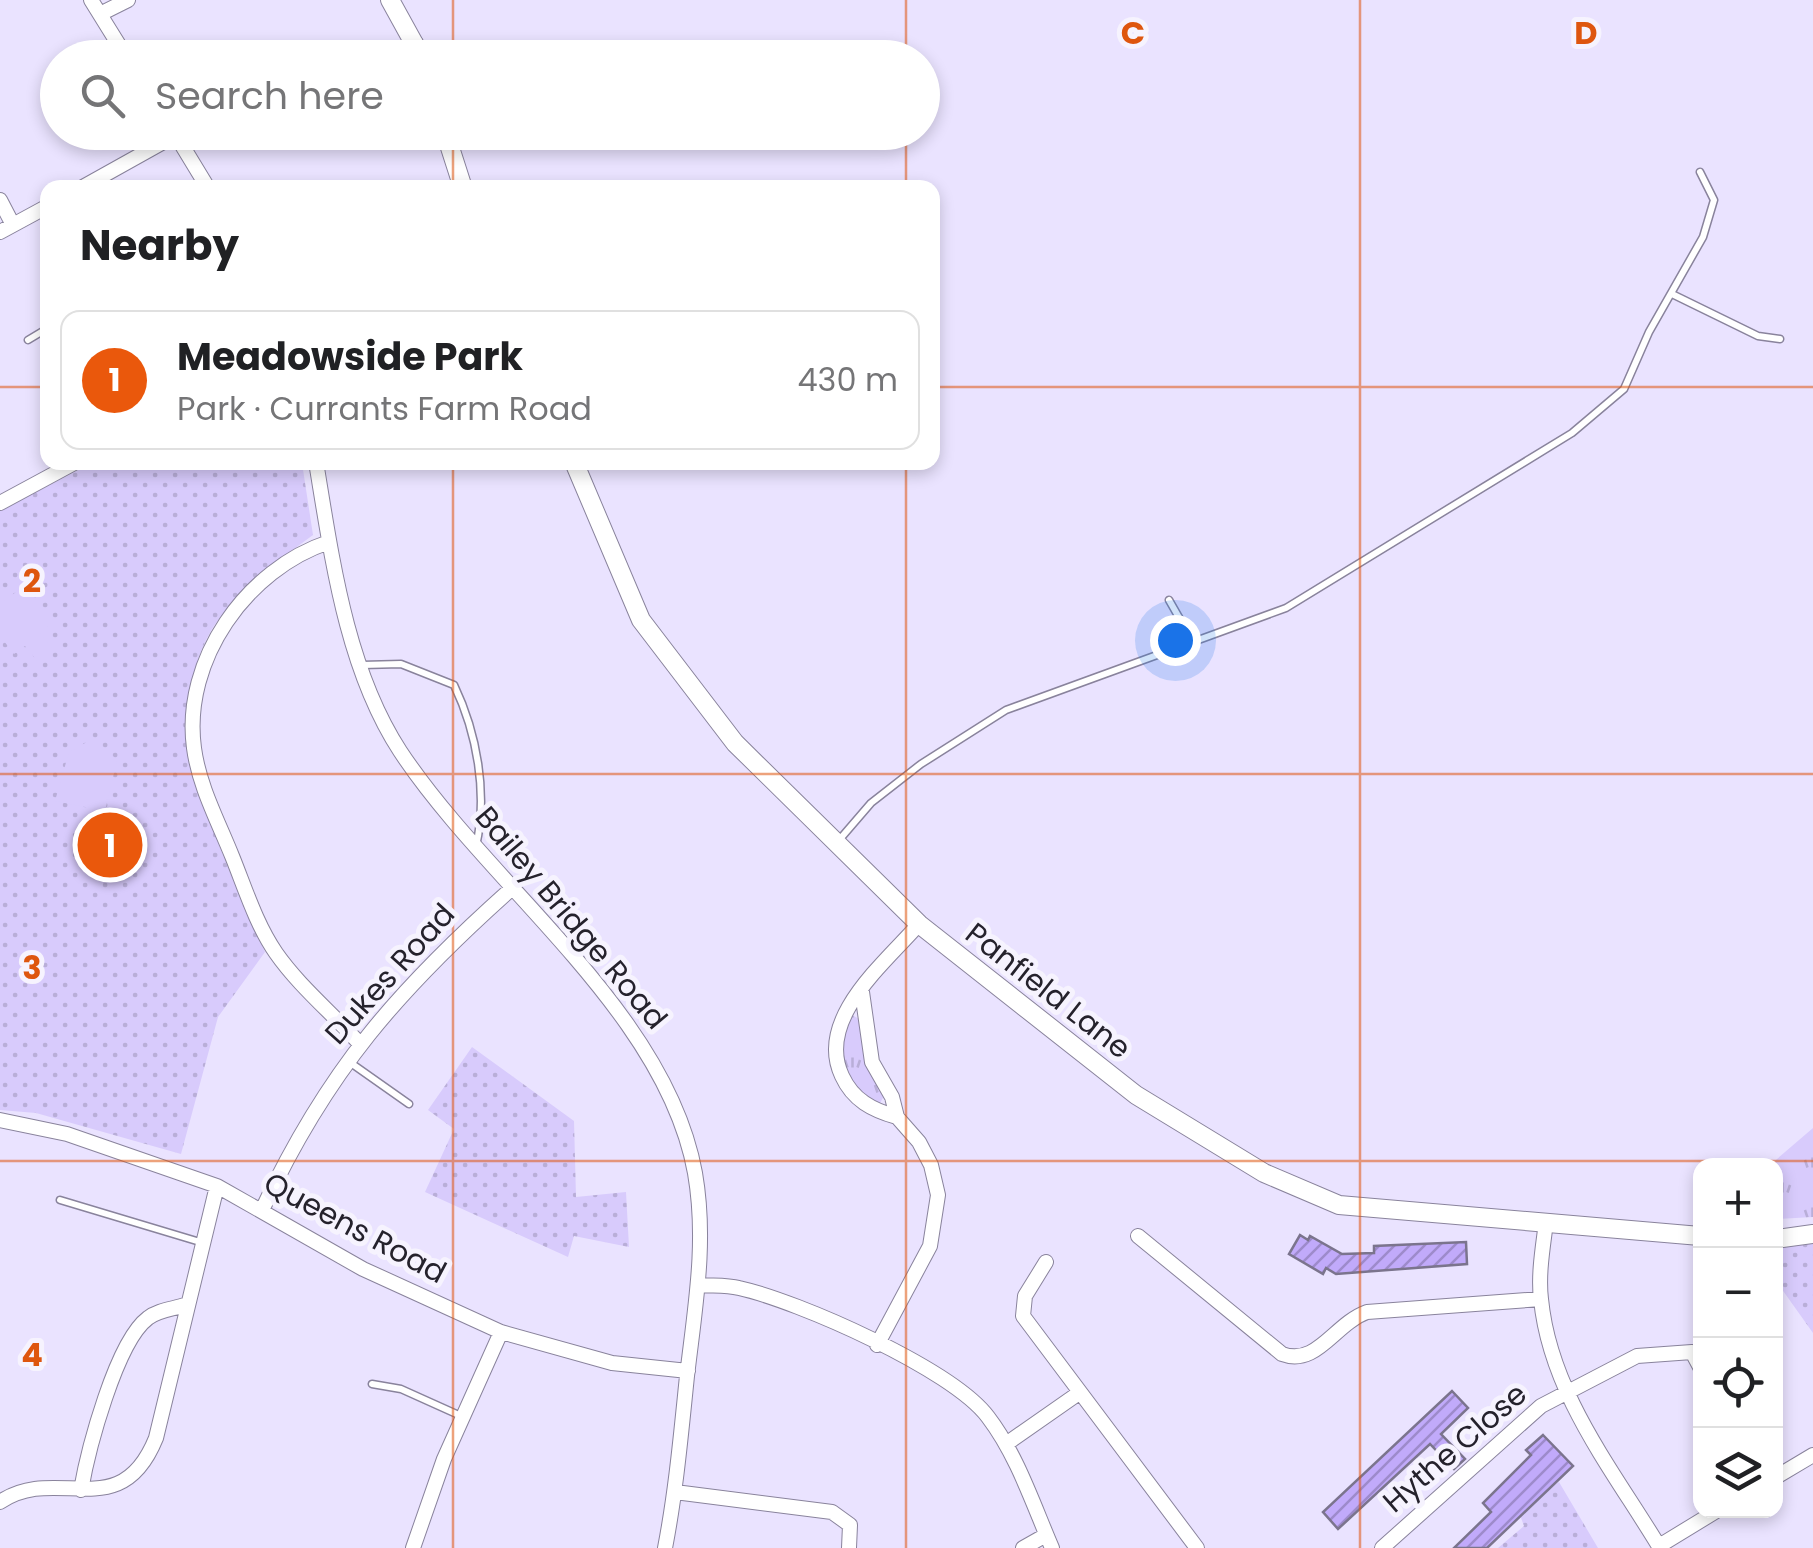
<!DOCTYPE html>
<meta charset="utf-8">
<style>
:root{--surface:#fff;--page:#f6f6f6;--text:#202124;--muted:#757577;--line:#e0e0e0;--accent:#ea580c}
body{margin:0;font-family:Poppins,sans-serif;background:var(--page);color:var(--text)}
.controls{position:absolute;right:30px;bottom:30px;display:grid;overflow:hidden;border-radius:20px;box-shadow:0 5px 15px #0003}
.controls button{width:90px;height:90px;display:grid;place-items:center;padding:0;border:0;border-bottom:2px solid var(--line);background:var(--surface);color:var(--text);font:50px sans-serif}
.you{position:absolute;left:1175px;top:640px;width:35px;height:35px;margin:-25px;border:8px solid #fff;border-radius:50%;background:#1a73e8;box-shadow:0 0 0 15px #1a73e833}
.badge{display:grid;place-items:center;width:65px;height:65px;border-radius:50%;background:var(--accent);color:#fff;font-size:32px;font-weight:700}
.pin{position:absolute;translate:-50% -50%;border:5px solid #fff;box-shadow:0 2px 10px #0006}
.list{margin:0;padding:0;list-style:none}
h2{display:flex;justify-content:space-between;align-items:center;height:130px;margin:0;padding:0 40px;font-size:42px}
h2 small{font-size:32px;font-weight:400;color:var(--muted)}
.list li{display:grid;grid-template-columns:65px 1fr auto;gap:30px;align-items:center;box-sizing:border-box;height:140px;margin:0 20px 20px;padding:0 20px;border:2px solid var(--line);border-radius:20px}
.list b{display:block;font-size:38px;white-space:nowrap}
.list p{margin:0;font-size:32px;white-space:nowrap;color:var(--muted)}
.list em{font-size:32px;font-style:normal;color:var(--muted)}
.icon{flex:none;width:55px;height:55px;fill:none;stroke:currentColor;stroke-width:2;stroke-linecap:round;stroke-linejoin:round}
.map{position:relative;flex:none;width:1813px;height:1548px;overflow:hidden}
.search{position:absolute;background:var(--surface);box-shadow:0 5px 15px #0003;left:40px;top:40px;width:900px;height:110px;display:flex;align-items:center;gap:25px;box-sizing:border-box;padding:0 35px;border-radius:55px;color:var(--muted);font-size:38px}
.panel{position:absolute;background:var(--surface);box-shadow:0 5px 15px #0003;left:40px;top:180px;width:900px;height:290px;border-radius:20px}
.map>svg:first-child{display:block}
</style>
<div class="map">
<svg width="1813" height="1548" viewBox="0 0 1813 1548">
<defs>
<pattern id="grass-tufts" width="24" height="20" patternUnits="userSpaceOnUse" patternTransform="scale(2.5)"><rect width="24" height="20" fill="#d8cbfc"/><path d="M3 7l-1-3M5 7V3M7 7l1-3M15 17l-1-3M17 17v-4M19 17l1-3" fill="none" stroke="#b9aed8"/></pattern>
<pattern id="park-dots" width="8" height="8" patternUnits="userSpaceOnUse" patternTransform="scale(2.5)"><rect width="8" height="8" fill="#d8cbfc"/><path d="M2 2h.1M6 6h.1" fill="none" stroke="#b9aed8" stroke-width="1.8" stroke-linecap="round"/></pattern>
<pattern id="building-hatch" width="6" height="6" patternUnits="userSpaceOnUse" patternTransform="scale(2.5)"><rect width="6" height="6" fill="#c1aafa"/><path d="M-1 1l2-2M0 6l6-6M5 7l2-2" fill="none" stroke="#9d8acb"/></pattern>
</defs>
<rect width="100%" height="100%" fill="#eae3ff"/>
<!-- grass -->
<path fill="url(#grass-tufts)" d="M852,1015L859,1019L868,1068L885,1094L879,1105C843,1088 832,1048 852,1015Z
M1813,1128V1217L1776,1219V1166L1770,1165Z"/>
<!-- park -->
<path fill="url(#park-dots)" d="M92,463H302L313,535C276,562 237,590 212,629C153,726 226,861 265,952L218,1017L181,1154L36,1113L0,1110V511Z
M472,1047L574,1121L576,1197L626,1192L629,1247L574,1236L568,1257L425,1192L454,1129L428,1110Z
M1813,1241V1333L1776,1281V1243Z
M1559,1482L1598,1548H1498L1524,1526L1517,1507Z"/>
<!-- pitch -->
<path fill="#d8cbfc" d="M25,586L53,622L40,633L52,648L37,661L25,646L14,654L0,636V603Z
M94,738L117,760L105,811L55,801L69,752Z"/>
<!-- building -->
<path fill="url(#building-hatch)" stroke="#7b748d" stroke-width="2.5" d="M1300,1235L1308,1240L1310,1236L1342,1254L1374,1253V1246L1466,1242L1467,1264L1336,1274L1326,1268L1323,1274L1289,1254Z
M1452,1391L1468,1408L1441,1434L1465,1459L1454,1469L1430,1444L1338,1529L1323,1512Z
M1543,1435L1573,1466L1487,1548H1454L1491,1512L1483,1503L1531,1455L1526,1450Z"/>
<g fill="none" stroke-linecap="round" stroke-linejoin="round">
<!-- service casing -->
<g stroke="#89839c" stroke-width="9">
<path id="service" d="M1672,294L1758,336L1780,339
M28,340L48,328
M1169,600L1193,642
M362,665L401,664L454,685C477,733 488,794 476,846
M840,839L871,803L921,764L1006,710L1286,608L1572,433L1624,389L1649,332L1703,237L1714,200L1700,172
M348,1061L409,1104
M60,1200L200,1242
M372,1384L401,1389L461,1416"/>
</g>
<!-- minor casing -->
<g stroke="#89839c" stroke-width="16">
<path id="minor" d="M91,0L127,58
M100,14L128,0
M375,58L416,43
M174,132L208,188
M81,188L176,135
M0,200L13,225
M0,232L48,206
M316,462C332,558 346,668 400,751C489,886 666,1011 695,1173C707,1242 695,1307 687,1376C681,1434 676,1491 665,1548
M0,503L76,462
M329,542C247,569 182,660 194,748C199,786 218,821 232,856C245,888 256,924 276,953C299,986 332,1013 359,1043
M862,992L872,1062L892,1097L897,1117L919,1142L931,1165L938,1195L930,1246L877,1345
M897,1117C872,1110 853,1100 842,1076C815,1019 885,963 919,924
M0,1120L67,1134L217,1186L363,1269L501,1332L612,1363L688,1371
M263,1208C327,1071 398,990 510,890
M1546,1222C1543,1247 1538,1274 1541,1299C1550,1393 1613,1470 1660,1548
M1138,1236L1282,1354C1317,1367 1334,1324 1367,1312L1541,1299
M1046,1262L1025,1296L1023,1316L1197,1548
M700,1285C713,1286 727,1285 739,1288C798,1301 952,1369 988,1417C1017,1455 1033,1504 1052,1548
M1006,1444L1079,1393
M1776,1477L1813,1455
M81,1490C88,1450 116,1342 148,1318C158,1310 173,1309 185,1305
M675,1492L832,1512L850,1525L849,1548
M0,1502C57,1463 120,1527 156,1438L217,1186
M1659,1546L1718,1510
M413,1548L444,1459L501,1332
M1023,1548L1046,1535
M1382,1548L1541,1406L1637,1356L1692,1352L1700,1367"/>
</g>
<!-- tertiary casing -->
<g stroke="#89839c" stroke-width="20">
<path id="tertiary" d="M390,0L422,58
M445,132L463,188
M574,462L641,620L735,743L919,924L1136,1095L1264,1173L1339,1205L1700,1236
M1776,1239L1813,1234"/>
</g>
<!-- service -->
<use href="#service" stroke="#fff" stroke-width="6"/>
<!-- minor -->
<use href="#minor" stroke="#fff" stroke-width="14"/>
<!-- tertiary -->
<use href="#tertiary" stroke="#fff" stroke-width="18"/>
</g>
<!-- grid -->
<path fill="none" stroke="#de560e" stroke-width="2.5" stroke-opacity="0.55" d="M453,0V58M906,0V58M1360,0V1548M453,132V188M906,132V188M0,387H48M932,387H1813M453,462V1548M906,462V1548M0,774H1813M0,1161H1813"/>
<g text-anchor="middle" stroke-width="10" stroke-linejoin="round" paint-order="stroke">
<!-- street labels -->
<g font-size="30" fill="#25222c" stroke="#f6f3fe">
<text transform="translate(571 918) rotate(50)" y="10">Bailey Bridge Road</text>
<text transform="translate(390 974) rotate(-48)" y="10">Dukes Road</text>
<text transform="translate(1048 991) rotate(38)" y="10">Panfield Lane</text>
<text transform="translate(355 1228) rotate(28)" y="10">Queens Road</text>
<text transform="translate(1455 1448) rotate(-41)" y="10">Hythe Close</text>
</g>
</g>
<g font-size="32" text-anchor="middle" font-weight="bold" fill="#de560e" stroke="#f6f3fe" stroke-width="10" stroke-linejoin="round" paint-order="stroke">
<text x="1133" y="44">C</text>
<text x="1586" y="44">D</text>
<text x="32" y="592">2</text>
<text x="32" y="979">3</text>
<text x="32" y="1366">4</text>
</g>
</svg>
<div class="controls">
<button>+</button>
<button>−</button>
<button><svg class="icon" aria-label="locate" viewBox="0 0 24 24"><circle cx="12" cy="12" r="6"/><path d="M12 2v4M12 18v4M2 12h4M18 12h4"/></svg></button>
<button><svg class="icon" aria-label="layers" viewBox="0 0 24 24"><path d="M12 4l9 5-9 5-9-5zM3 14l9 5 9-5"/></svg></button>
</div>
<div class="you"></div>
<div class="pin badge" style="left:110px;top:845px">1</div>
<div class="search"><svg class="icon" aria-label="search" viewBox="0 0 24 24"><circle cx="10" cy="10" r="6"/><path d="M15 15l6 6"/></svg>Search here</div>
<section class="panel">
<h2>Nearby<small></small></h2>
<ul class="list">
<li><span class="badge">1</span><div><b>Meadowside Park</b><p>Park · Currants Farm Road</p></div><em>430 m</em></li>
</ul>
</section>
</div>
